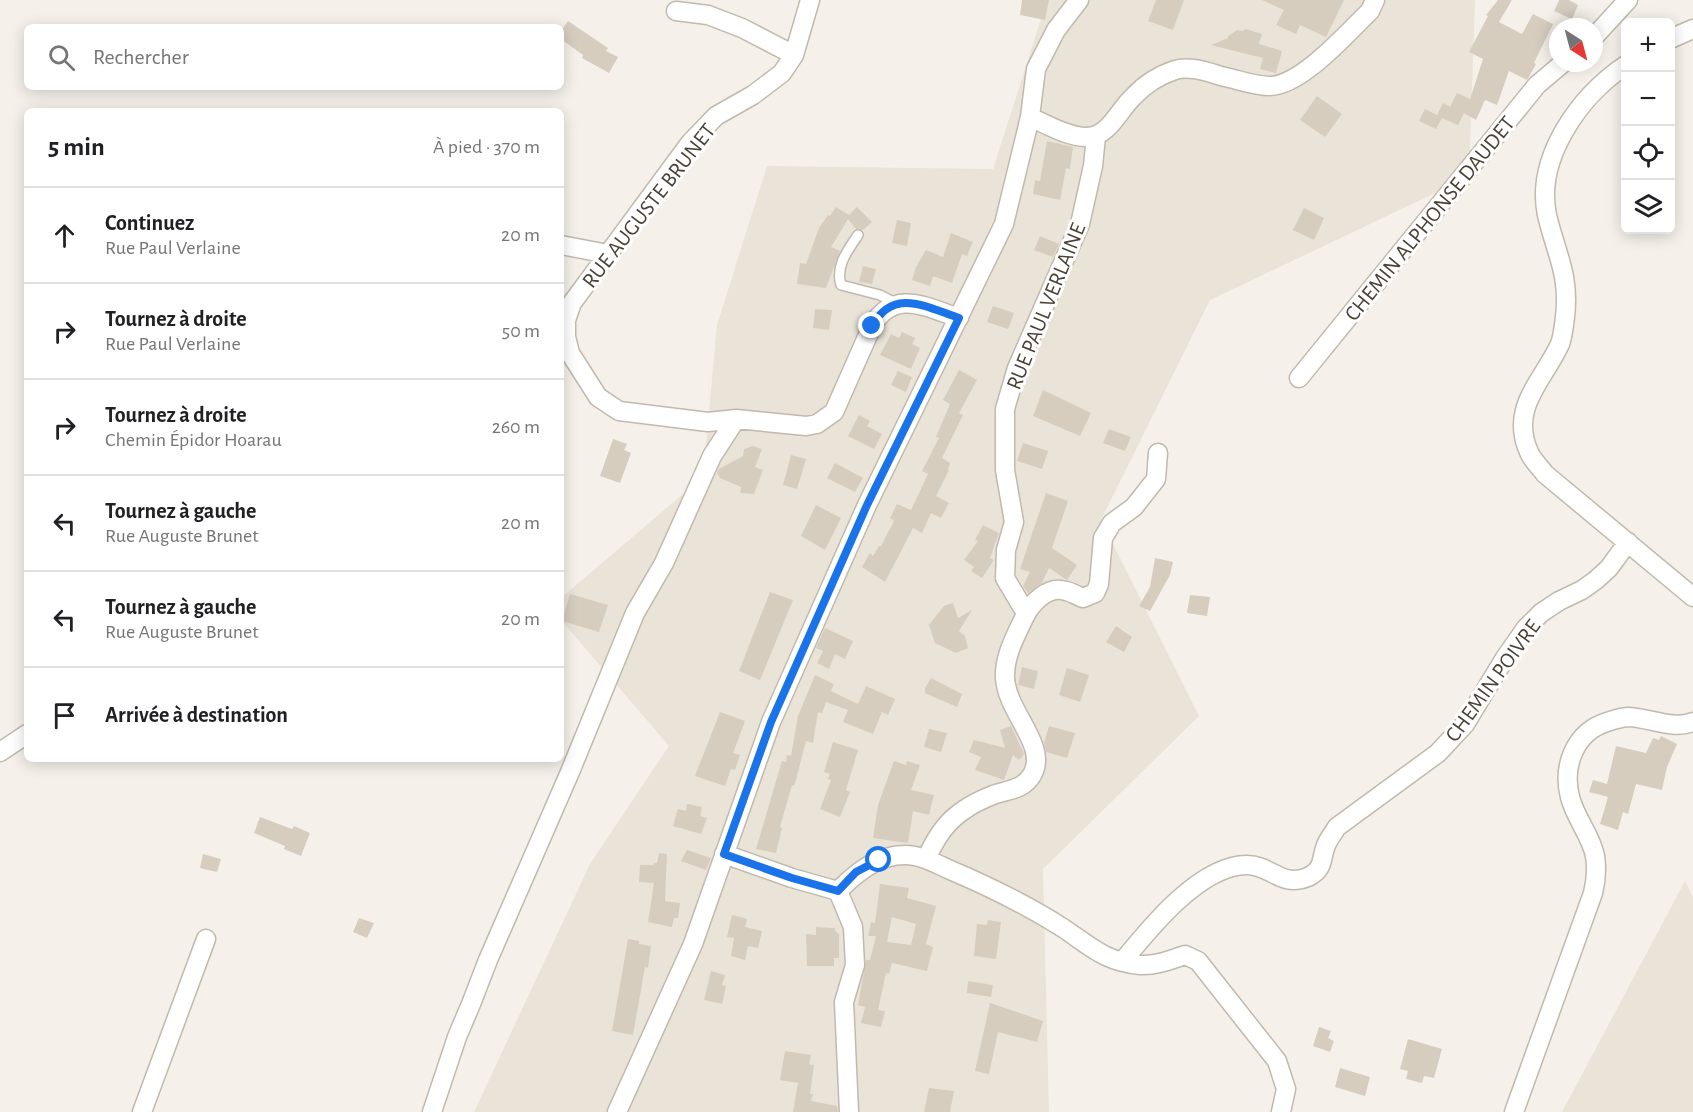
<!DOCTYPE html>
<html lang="fr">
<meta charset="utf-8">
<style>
:root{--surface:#fff;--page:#f6f6f6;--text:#202124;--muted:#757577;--line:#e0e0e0}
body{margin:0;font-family:"Alegreya Sans",sans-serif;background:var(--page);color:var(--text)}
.controls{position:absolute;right:18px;top:18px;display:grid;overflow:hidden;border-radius:9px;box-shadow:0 3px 15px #0003}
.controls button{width:54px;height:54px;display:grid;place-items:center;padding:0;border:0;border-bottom:2px solid var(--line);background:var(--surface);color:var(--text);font:30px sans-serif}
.compass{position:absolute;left:1549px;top:18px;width:54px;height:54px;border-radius:50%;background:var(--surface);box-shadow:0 3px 15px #0003;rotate:144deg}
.stop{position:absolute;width:18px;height:18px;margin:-14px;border:4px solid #1a73e8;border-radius:50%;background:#fff}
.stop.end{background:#1a73e8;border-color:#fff;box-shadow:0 2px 6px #0008}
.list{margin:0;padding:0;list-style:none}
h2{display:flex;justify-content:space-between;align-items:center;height:78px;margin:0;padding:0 24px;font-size:26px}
h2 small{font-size:20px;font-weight:400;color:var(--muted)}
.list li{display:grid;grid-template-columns:39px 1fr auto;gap:18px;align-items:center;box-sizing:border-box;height:96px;padding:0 24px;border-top:2px solid var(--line)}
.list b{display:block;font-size:22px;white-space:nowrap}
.list p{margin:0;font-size:20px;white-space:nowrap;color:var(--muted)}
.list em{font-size:20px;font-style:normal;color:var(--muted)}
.icon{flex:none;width:33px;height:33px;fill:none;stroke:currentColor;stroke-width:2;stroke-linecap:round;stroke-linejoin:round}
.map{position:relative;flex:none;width:1693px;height:1112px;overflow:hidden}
.search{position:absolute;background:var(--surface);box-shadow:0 3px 15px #0003;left:24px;top:24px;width:540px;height:66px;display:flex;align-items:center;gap:15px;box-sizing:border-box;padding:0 21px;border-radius:9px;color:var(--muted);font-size:22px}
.panel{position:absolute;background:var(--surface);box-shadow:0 3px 15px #0003;left:24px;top:108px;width:540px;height:654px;border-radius:9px}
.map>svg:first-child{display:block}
</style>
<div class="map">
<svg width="1693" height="1112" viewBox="0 0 1693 1112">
<rect width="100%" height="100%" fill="#f5f1ea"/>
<!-- residential -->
<path fill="#e9e3d8" d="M1047,0H1475L1469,177L1210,300L1101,520L1199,716L1043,869L1049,1112H474L590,864L669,746L561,620V598L703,477L717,325L767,166L993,169Z
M1685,881L1693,897V1112H1562Z"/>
<!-- building -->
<path fill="#d7cdbf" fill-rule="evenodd" d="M1022,0H1049L1045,20L1020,15Z
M1156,0H1184L1173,30L1148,21Z
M1262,0H1344L1326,37L1300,25L1296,34L1276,25L1284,10Z
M1498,0H1512L1499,22L1522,34L1533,14L1553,24L1534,63L1536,64L1529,77L1527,80L1509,71L1497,105L1485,100L1476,120L1464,113L1458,125L1442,118L1436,129L1419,121L1425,109L1437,115L1443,103L1450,107L1457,93L1470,99L1483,59L1469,52L1488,16L1486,15Z
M1559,0H1569L1578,5L1572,19L1554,11Z
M568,21L608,48L606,51L618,57L609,73L582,58L583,55L561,39V31Z
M1246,29L1262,34L1259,44L1282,51L1276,73L1260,69L1263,58L1211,45L1228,38V36L1237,30L1242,31Z
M1317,96L1342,114L1325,137L1300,120Z
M1047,141L1073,147L1070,169L1066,168L1060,200L1033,194L1035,180L1040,181Z
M836,207L849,215L857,207L872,222L863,230L856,229L848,219L831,247L840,251L826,288L797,284L800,263L806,264L819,228L828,215L830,216Z
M1304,208L1324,218L1314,240L1293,230Z
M897,220L911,223L907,246L892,243Z
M951,233L973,242L967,256L962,254L952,283L933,276L930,286L912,280L916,267L926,250L943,257Z
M1040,236L1059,244L1053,257L1034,250Z
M863,266L876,269L872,284L859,282Z
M993,306L1014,313L1008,329L987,322Z
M815,309L832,310L829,330L813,328Z
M902,332L915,338L912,344L920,348L911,369L880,355L891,334L899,338Z
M959,370L977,380L959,413L963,415L942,458L950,463L948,469L949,470L936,496L949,503L941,518L931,513L922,533L913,528L885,582L862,567L870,553L873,556L879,546H881L894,521L890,518L897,504L911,510L928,474L922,471L939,438L936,437L950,404L943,400Z
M898,371L912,377L906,392L891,385Z
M1043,390L1091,413L1080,436L1033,416Z
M859,415L870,421L867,426L882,434L874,449L848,436Z
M1109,429L1131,437L1125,451L1103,443Z
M613,439L627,444L624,450L631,453L620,483L600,476Z
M1023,443L1048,451L1042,469L1017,461Z
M753,446L762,449L755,467L763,470L754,494L740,493L741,487L720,478L717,473L719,469L743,456L744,449Z
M791,455L806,459L797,489L783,485Z
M835,463L863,478L855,492L827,478Z
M1046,493L1068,501L1052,548L1077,565L1067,580L1049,568L1042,583L1028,593L1023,586L1030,572L1020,569Z
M816,505L841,518L825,550L801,536Z
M983,525L999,533L990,558L994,560L982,578L971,571L974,567L964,560L978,541L975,540Z
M1155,558L1173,562L1170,575L1150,611L1139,606L1150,587Z
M770,592L793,600L760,680L739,671Z
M570,594L608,605L599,632L562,621Z
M1190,595L1210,597L1207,616L1187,613Z
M953,603L958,618L972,610L959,631L965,636L968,648L956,653L935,643L929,625L944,606Z
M1116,626L1132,637L1124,652L1106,642Z
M825,628L853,641L845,659L835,654L829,669L817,663L823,651L816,648Z
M1022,667L1038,671L1034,689L1018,685Z
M1067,668L1089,675L1080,702L1059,695Z
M815,675L834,684L831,691L858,704L866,686L895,699L888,715L882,712L873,734L843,722L848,710L826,702L822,713L818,712L813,743L806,741L796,780L794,786L792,785L780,827L782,828L776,853L756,849L782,761L786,762L787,755L791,756L798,716Z
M931,678L962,694L957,707L925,693V688Z
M720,712L745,721L733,753L740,755L735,770L731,769L725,786L695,776Z
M1011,726L1024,754L1019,760L1013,755L1004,780L975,770L981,757L969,752L974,740L1005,748L1000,730Z
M1049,726L1075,733L1067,758L1046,752L1044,743Z
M929,729L947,733L941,752L924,747Z
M1661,736L1677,744L1667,767L1662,790L1636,784L1628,814L1623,812L1618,830L1600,824L1608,797L1589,792L1593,780L1607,784L1616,746L1646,753L1653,738L1659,740Z
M833,742L858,750L846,790L850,792L840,817L820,809L831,780L828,779L830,774L824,772Z
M894,761L906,765L907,761L920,765L911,790L934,795L929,815L913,811L908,843L873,838L878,805Z
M687,804L702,807L700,816L707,818L701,834L673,826L678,809L686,811Z
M260,817L292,829L294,826L310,833L301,856L284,849L285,846L254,833Z
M687,850L711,858L706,870L681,861Z
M659,853L667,854L665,901L680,903L678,918H674L672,927L648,922L654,883L639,882L640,865H654V863H657Z
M203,854L221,859L217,872L200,868Z
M880,884L909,888L907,898L936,906L926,944L933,947L927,971L892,963L889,974L886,973L878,1010L885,1011L881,1027L861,1023L865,1007L858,1005L866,960H870L876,936H868L871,922L875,923ZM892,917L916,924L911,945L887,942Z
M732,915L747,919L745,927L762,931L758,948L748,946L745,960L731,956L734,938L727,937Z
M359,918L374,923L367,938L353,932Z
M988,920L1001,922L996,959L974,956L977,924L987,925Z
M816,927L835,928V931L839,934V958H834V966H807L806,934L816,935Z
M628,939L639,941V944L651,946L648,968L645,967L633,1035L612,1031Z
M711,971L725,975L722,985L726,986L722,1004L704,1000Z
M968,981L993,985L991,997L967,993Z
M990,1003L1043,1021L1037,1042L998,1032L989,1074L975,1071Z
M1319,1027L1331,1031L1328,1038L1334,1041L1330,1052L1313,1046Z
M1408,1039L1442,1049L1434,1078L1424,1076L1422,1083L1406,1079L1408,1071L1400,1069Z
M785,1051L811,1055L809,1064L814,1065L810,1094H813L811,1101L837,1106L838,1112H793L798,1083L780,1080Z
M1340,1068L1370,1077L1365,1096L1335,1087Z
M929,1088L954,1091L950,1112H924Z"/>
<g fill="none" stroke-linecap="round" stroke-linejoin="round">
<!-- lane casing -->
<g stroke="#c1b9ac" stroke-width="12">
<path id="lane" d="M858,235C848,250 835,266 841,285L880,295L897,304"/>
</g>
<!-- street casing -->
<g stroke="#c1b9ac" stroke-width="21">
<path id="street" d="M810,0L794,55L782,73L753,95L716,116L690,143L572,303L566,320V337L570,353L598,397L619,411L708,422L736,419L806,426L817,424L834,412L872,326C894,288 926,307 959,318
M676,11L708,15L742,28L794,55
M1594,37L1628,0
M1670,39L1693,29
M1626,65C1580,95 1535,158 1547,215C1556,254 1570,274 1565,317C1564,325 1563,336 1560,344C1543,381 1509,408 1529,452C1532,460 1540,467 1545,474L1693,597
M1030,117C1046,124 1068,137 1086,137C1109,137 1118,111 1133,97C1144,85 1160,75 1175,70C1190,65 1210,73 1225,77C1239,80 1255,86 1270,86C1302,85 1347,33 1370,11L1375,0
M561,245L608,254
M1299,378L1537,85L1563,63
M1026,613L1005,578L1006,550L1014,522L1005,470V409L1017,368L1080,224L1093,166L1096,136
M0,752L27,734
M724,854L792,878L838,891
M926,859C935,840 945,822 964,810C972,804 983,799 993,795C1007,790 1023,790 1032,775C1049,746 1007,713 1005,678C1004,657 1015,637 1024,618C1031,603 1048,585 1066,591C1072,592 1077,596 1083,598L1095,593L1099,584L1103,538L1112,523L1134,507L1156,479L1158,453
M838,891C856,873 877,855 905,855C920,855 935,863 948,869C988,886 1027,905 1063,928C1090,946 1105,962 1140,965C1156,966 1170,960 1185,955L1198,961L1277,1061L1286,1089L1281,1112
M838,891L853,927L855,965L844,1002L849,1112
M1123,961C1149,929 1200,865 1247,865C1271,865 1281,888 1308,877C1326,868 1320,857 1327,843C1330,837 1334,832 1337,827L1438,753L1465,724L1505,658L1526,628L1541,613L1559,601L1582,590L1596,580L1609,568L1628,542
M142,1112L206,939
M432,1112L457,1037L471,1004L488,960L570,772L635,613L664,563L712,456L736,419
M617,1112L693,944L771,722L867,505L1004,224L1030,117L1036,69L1056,30L1079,0
M1514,1112L1593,893C1596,881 1597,869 1595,856C1591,835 1575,818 1570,797C1562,766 1575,732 1607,722C1613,720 1622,717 1629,717C1650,718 1673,730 1693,722"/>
</g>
<!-- lane -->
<use href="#lane" stroke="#fff" stroke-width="9"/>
<!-- street -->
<use href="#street" stroke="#fff" stroke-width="18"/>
</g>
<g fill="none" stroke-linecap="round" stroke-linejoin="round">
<!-- route -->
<path stroke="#1a73e8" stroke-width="8" d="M872,326C894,287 926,307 959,318L867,505L771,722L724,854L792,878L838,891L856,872L879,860"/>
</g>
<g text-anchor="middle" stroke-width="6" stroke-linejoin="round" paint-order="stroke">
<!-- street labels -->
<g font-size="22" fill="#494237" stroke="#fff">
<text transform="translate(648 205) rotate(-52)" y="8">RUE AUGUSTE BRUNET</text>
<text transform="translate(1429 218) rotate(-51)" y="8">CHEMIN ALPHONSE DAUDET</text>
<text transform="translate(1045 306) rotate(-68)" y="8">RUE PAUL VERLAINE</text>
<text transform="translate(1492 680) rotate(-54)" y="8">CHEMIN POIVRE</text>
</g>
</g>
</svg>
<div class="controls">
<button>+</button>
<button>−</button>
<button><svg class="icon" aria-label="locate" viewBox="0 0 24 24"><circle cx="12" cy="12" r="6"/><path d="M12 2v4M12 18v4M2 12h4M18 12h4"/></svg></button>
<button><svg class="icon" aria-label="layers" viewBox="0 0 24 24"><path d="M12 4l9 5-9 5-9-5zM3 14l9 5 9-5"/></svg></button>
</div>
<svg class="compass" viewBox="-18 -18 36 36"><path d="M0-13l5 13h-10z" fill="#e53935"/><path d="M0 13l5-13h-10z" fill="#757577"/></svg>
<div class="stop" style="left:879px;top:860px"></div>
<div class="stop end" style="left:872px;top:326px"></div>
<div class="search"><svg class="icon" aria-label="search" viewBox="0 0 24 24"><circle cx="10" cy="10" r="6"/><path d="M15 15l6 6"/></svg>Rechercher</div>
<section class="panel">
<h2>5 min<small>À pied · 370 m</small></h2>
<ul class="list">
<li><svg class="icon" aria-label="ahead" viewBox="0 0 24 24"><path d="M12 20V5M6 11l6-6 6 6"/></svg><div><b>Continuez</b><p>Rue Paul Verlaine</p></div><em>20 m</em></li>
<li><svg class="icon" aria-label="right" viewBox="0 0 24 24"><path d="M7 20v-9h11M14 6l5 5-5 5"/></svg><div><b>Tournez à droite</b><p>Rue Paul Verlaine</p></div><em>50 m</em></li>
<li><svg class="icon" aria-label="right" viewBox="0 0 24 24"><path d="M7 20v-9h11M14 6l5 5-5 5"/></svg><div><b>Tournez à droite</b><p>Chemin Épidor Hoarau</p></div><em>260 m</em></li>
<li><svg class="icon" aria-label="left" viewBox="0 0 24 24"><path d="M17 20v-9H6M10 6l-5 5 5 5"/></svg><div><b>Tournez à gauche</b><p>Rue Auguste Brunet</p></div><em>20 m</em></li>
<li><svg class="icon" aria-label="left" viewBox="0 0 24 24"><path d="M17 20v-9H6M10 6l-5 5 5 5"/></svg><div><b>Tournez à gauche</b><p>Rue Auguste Brunet</p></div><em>20 m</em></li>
<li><svg class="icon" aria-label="arrive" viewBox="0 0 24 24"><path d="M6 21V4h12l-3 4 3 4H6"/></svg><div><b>Arrivée à destination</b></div></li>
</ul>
</section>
</div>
